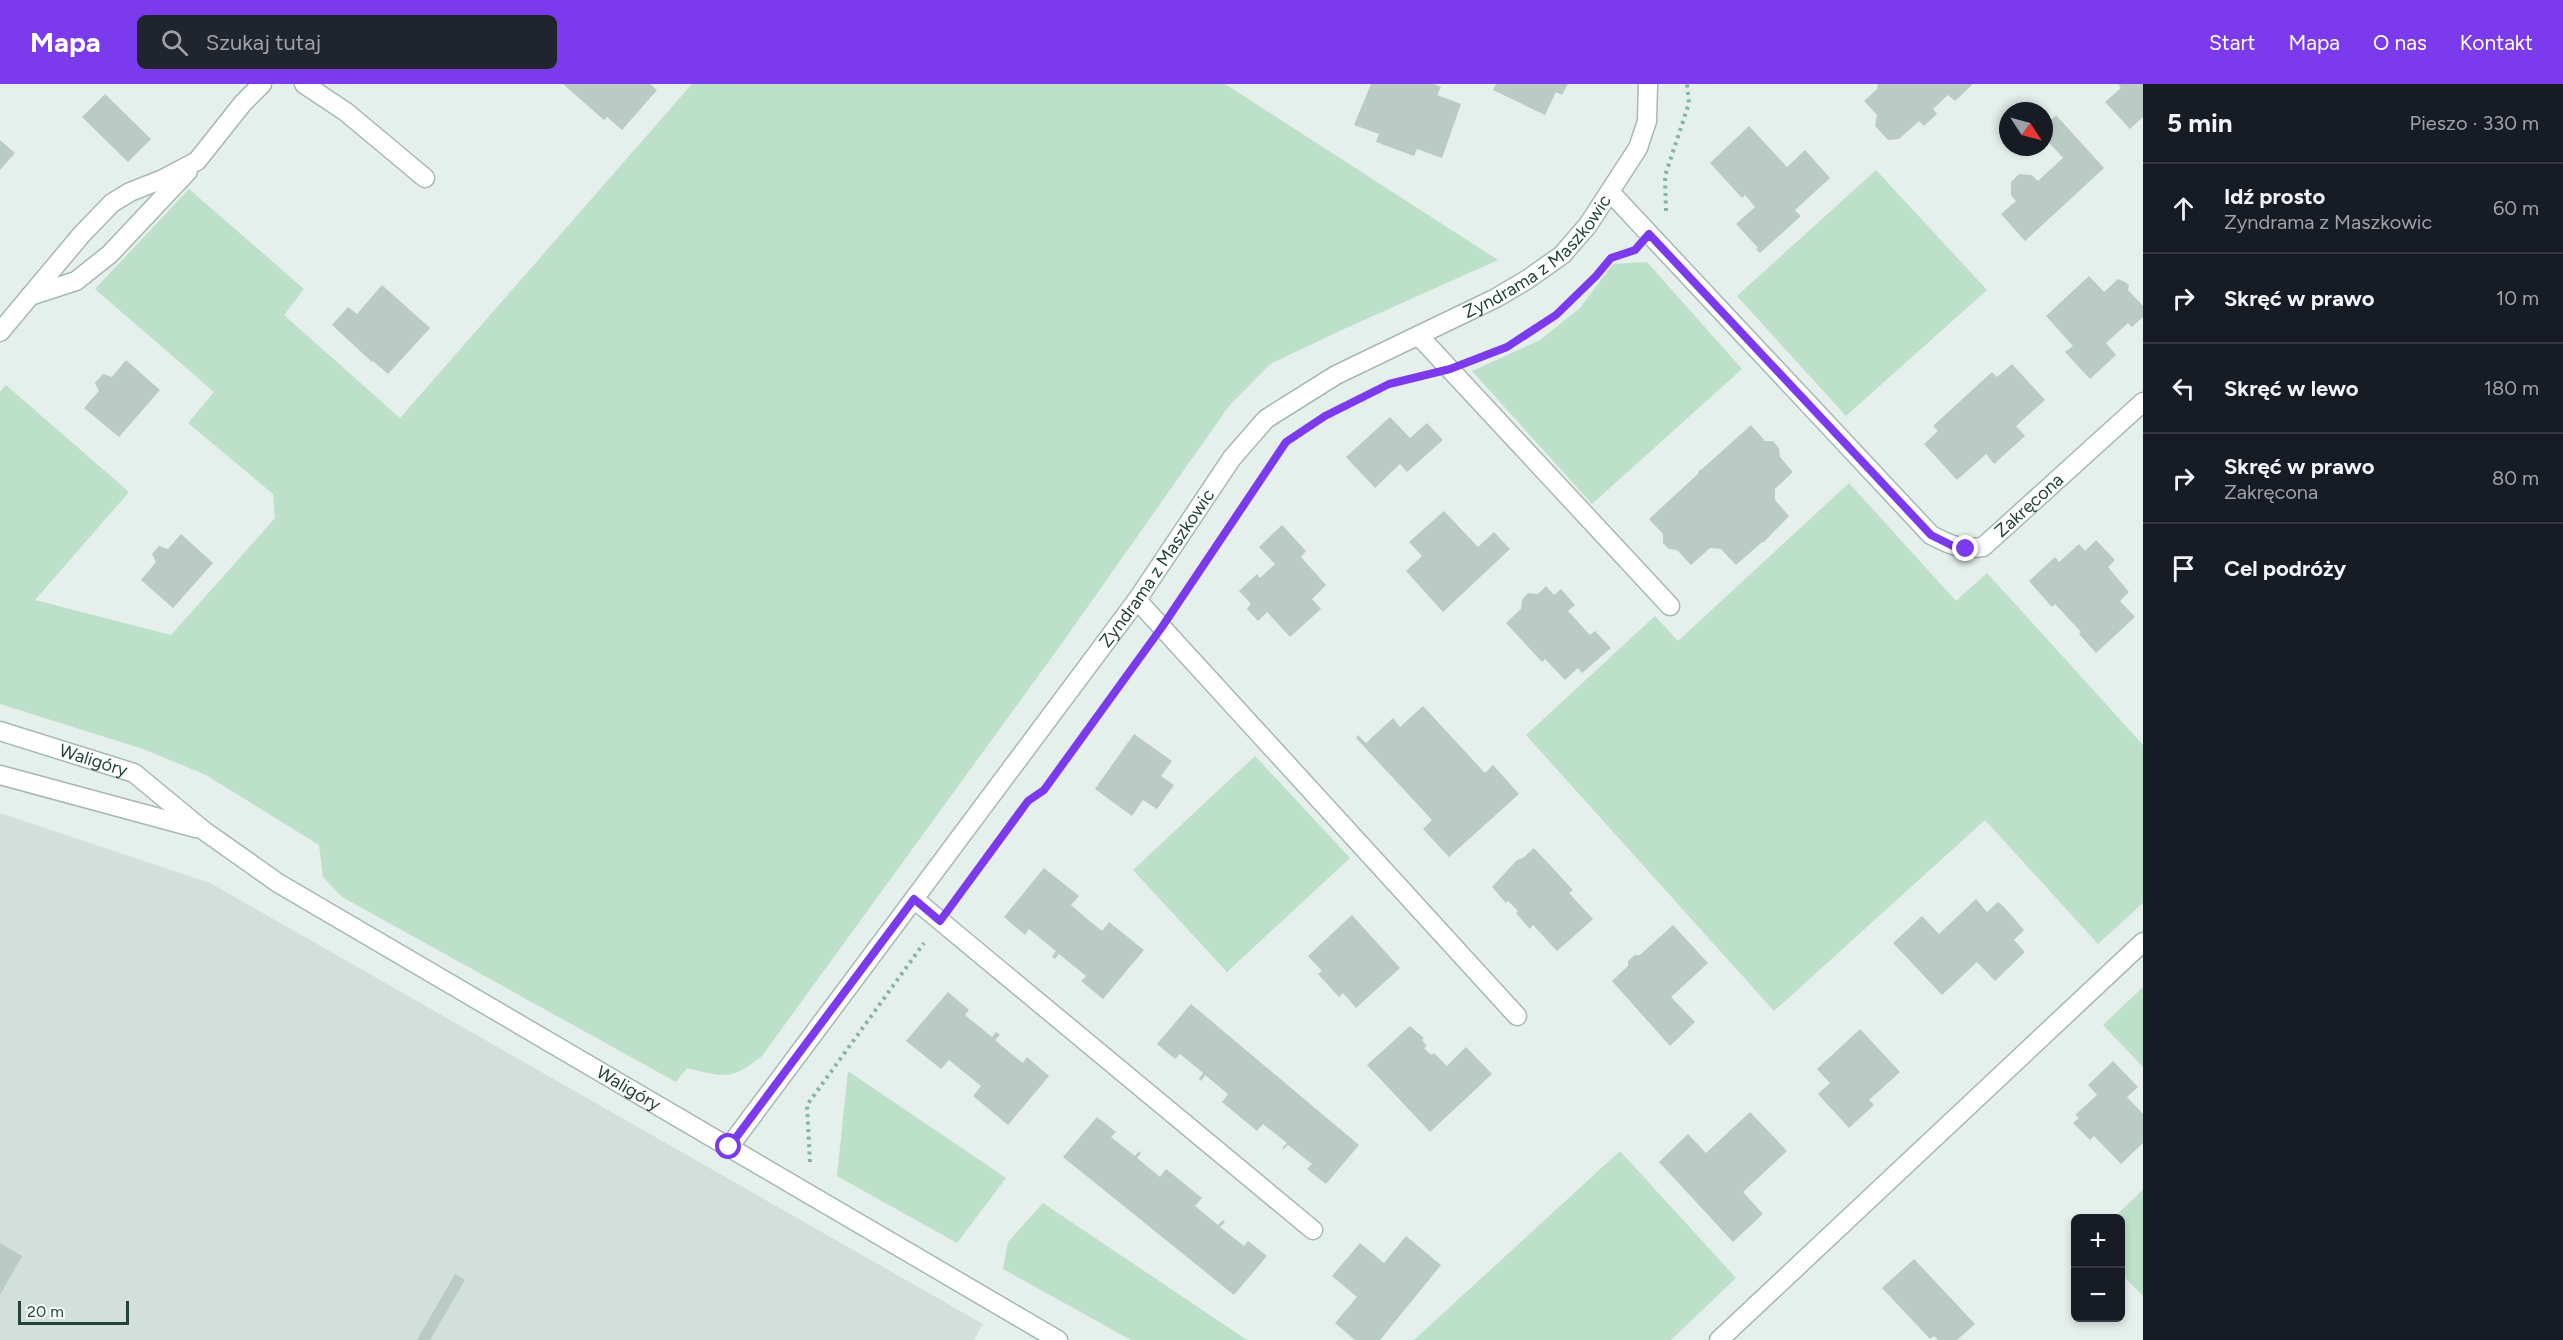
<!DOCTYPE html>
<html lang="pl">
<meta charset="utf-8">
<style>
:root{--surface:#171b24;--page:#20242c;--text:#f1f3f6;--muted:#9ea1a6;--line:#363941;--accent:#7c3aed}
body{margin:0;font-family:Figtree,sans-serif;background:var(--page);color:var(--text)}
.controls{position:absolute;right:18px;bottom:18px;display:grid;overflow:hidden;border-radius:9px;box-shadow:0 3px 9px #0003}
.controls button{width:54px;height:54px;display:grid;place-items:center;padding:0;border:0;border-bottom:2px solid var(--line);background:var(--surface);color:var(--text);font:30px sans-serif}
.compass{position:absolute;left:1999px;top:18px;width:54px;height:54px;border-radius:50%;background:var(--surface);box-shadow:0 3px 9px #0003;rotate:126deg}
.scale{position:absolute;left:18px;bottom:15px;width:111px;box-sizing:border-box;padding-left:6px;border:3px solid #23423c;border-top:0;font-size:16px;line-height:21px;white-space:nowrap;color:#23423c;-webkit-text-stroke:4px #f6fbf9;paint-order:stroke}
.stop{position:absolute;width:18px;height:18px;margin:-14px;border:4px solid #7c3aed;border-radius:50%;background:#fff}
.stop.end{background:#7c3aed;border-color:#fff;box-shadow:0 2px 6px #0008}
.list{margin:0;padding:0;list-style:none}
h2{display:flex;justify-content:space-between;align-items:center;height:78px;margin:0;padding:0 24px;font-size:26px}
h2 small{font-size:20px;font-weight:400;color:var(--muted)}
.list li{display:grid;grid-template-columns:39px 1fr auto;gap:18px;align-items:center;box-sizing:border-box;height:90px;padding:0 24px;border-top:2px solid var(--line)}
.list b{display:block;font-size:22px;white-space:nowrap}
.list p{margin:0;font-size:20px;white-space:nowrap;color:var(--muted)}
.list em{font-size:20px;font-style:normal;color:var(--muted)}
.icon{flex:none;width:33px;height:33px;fill:none;stroke:currentColor;stroke-width:2;stroke-linecap:round;stroke-linejoin:round}
.map{position:relative;flex:none;width:2143px;height:1256px;overflow:hidden}
header{display:flex;align-items:center;gap:36px;box-sizing:border-box;height:84px;padding:0 30px;background:var(--accent);color:#fff}
header strong{font-size:28px}
nav{display:flex;gap:33px;margin-inline-start:auto;font-size:21px}
.search{width:420px;height:54px;background:var(--page);display:flex;align-items:center;gap:15px;box-sizing:border-box;padding:0 21px;border-radius:9px;color:var(--muted);font-size:22px}
main{display:flex}
aside{flex:1;background:var(--surface)}
.map>svg:first-child{display:block}
</style>
<header>
<strong>Mapa</strong>
<div class="search"><svg class="icon" aria-label="search" viewBox="0 0 24 24"><circle cx="10" cy="10" r="6"/><path d="M15 15l6 6"/></svg>Szukaj tutaj</div>
<nav><a>Start</a><a>Mapa</a><a>O nas</a><a>Kontakt</a></nav>
</header>
<main>
<div class="map">
<svg width="2143" height="1256" viewBox="0 0 2143 1256">
<rect width="100%" height="100%" fill="#e5efeb"/>
<!-- built -->
<path fill="#d3dfda" d="M0,729L210,799L983,1240L974,1256H0Z"/>
<!-- green -->
<path fill="#bde0ca" d="M692,0H1225L1498,176L1344,245L1270,280L1229,322L1065,555L762,972C731,997 724,993 687,984L676,998L342,813L323,793L319,761L206,691L143,665L0,620V308L6,301L129,408L35,516L171,551L275,434L273,410L188,339L214,308L95,205L189,105L304,205L284,231L400,334Z
M1876,86L1987,206L1846,332L1737,212Z
M1647,178L1742,285L1592,420L1472,287L1540,256L1580,224L1613,180Z
M1849,399L1956,517L1987,489L2143,661V819L2098,860L1985,736L1774,927L1526,651L1655,532L1678,557Z
M1255,672L1350,774L1227,888L1133,786Z
M2143,903V983L2103,941Z
M848,987L1006,1094L957,1159L837,1092Z
M1620,1067L1736,1194L1671,1256H1414Z
M2143,1106V1212L2121,1190L2120,1134H2113Z
M1043,1119L1247,1256H1131L1003,1185L1008,1158Z"/>
<!-- building -->
<path fill="#bacac5" d="M563,0H650L657,6L622,46L607,33L604,36Z
M1371,0H1434L1441,3L1437,11L1461,20L1442,74L1417,65L1414,72L1376,58L1379,50L1354,41Z
M1496,0H1568L1562,11L1556,8L1545,31L1493,6Z
M1878,0H1973L1955,17L1948,11L1933,25L1937,30L1924,42L1919,37L1899,55L1888,56L1875,42L1877,31L1864,17L1877,5Z
M2118,0H2143V33L2130,45L2105,18L2121,4Z
M105,10L151,55L128,78L82,33Z
M2056,31L2104,84L2025,157L2001,130L2016,117L2011,111V98L2019,90L2032,91L2038,97L2063,74L2044,53V42Z
M1749,42L1787,83L1805,66L1830,94L1795,126L1801,132L1760,169L1756,165L1758,164L1736,140L1755,123L1745,111L1742,114L1710,79Z
M0,56L15,69L0,86Z
M2089,192L2104,208L2118,195L2125,198L2129,201L2128,206L2143,222V233L2132,243L2128,239L2106,259L2116,271L2090,295L2065,268L2073,262L2046,232Z
M382,201L430,244L388,290L373,277L372,278L332,241L348,223L357,230Z
M126,276L160,306L119,353L84,324L99,307L95,299L103,290L112,293Z
M2012,280L2045,316L2016,342L2025,352L1994,380L1986,370L1957,396L1924,360L1938,347L1933,342L1992,288L1997,293Z
M1390,333L1410,354L1427,339L1443,356L1407,388L1400,380L1375,404L1346,373Z
M1751,341L1765,357H1773L1779,364L1780,373L1793,388L1775,405V416L1789,432L1764,458L1761,459L1736,481L1721,465L1710,464L1691,481L1677,466L1669,465L1663,459V450L1649,435L1698,390L1700,385L1701,386Z
M1444,427L1478,463L1494,448L1510,465L1443,528L1406,487L1422,472L1409,458Z
M1282,441L1306,467L1301,473L1326,501L1312,515L1321,525L1290,553L1267,528L1258,537L1247,525L1251,520L1239,507L1257,490L1260,494L1275,480L1259,463Z
M181,450L213,479L173,524L141,496L156,478L152,470L159,462L168,465Z
M2096,456L2115,476L2108,483L2129,508L2120,517L2135,533L2096,569L2079,550L2081,548L2055,520L2052,523L2029,497L2055,473L2059,478L2079,460L2085,467Z
M1546,502L1554,511L1561,505L1575,521L1568,527L1590,551L1595,547L1611,564L1582,589L1578,584L1565,596L1545,575L1542,578L1506,539L1521,525L1522,516L1528,509L1538,510Z
M1423,622L1485,689L1493,681L1519,710L1449,773L1423,745L1432,736L1356,654L1358,651L1366,659L1393,634L1400,643Z
M1134,650L1172,677L1161,692L1174,701L1157,725L1143,716L1132,732L1095,705Z
M1534,764L1573,806L1569,809L1593,835L1557,867L1533,841L1530,845L1516,829L1518,827L1508,817L1506,819L1492,803L1517,776L1523,774Z
M1044,784L1079,812L1071,821L1086,834L1102,847L1109,838L1144,866L1103,915L1081,897L1086,892L1059,870L1055,875L1052,873L1056,867L1029,845L1025,851L1004,833Z
M1976,815L1987,828L1998,818L2004,823L2024,846L2014,856L2025,868L1995,897L1977,878L1942,911L1893,859L1922,832L1939,850Z
M1352,831L1400,884L1356,924L1343,909L1339,913L1318,890L1322,887L1308,872Z
M1673,841L1708,879L1671,913L1695,938L1670,962L1612,897L1628,882V877L1635,871H1640Z
M948,908L969,926L965,931L992,953L996,948L1000,951L995,956L1009,968L1023,979L1027,973L1049,992L1008,1041L973,1012L981,1002L949,976L941,985L906,957Z
M1191,920L1359,1061L1326,1100L1307,1085L1312,1080L1288,1061L1284,1065L1282,1064L1287,1059L1263,1040L1257,1047L1222,1018L1228,1010L1205,991L1201,997L1199,995L1203,989L1180,970L1175,975L1157,960Z
M1410,942L1424,954L1422,956L1427,962L1424,964L1431,971L1434,969L1447,982L1466,963L1492,990L1430,1048L1367,981Z
M1860,945L1900,988L1869,1016L1874,1021L1849,1044L1818,1010L1830,999L1817,985Z
M2113,977L2138,1003L2127,1013L2143,1030V1059L2121,1080L2094,1052L2090,1056L2073,1039L2079,1034L2075,1031L2097,1011L2088,1001Z
M1750,1028L1787,1067L1743,1108L1763,1130L1733,1158L1659,1078L1688,1050L1706,1069Z
M1097,1033L1116,1048L1111,1053L1135,1072L1139,1067L1141,1069L1137,1074L1160,1093L1166,1085L1202,1114L1195,1122L1218,1141L1223,1136L1225,1138L1220,1143L1244,1162L1248,1157L1267,1172L1234,1211L1063,1073Z
M1406,1152L1441,1181L1380,1256H1355L1335,1239L1357,1213L1332,1192L1360,1159L1384,1179Z
M0,1159L22,1172L0,1211Z
M1914,1175L1975,1240L1957,1256H1938L1934,1252L1930,1255L1882,1204Z
M455,1190L465,1196L430,1256H417Z"/>
<g fill="none" stroke-linecap="round" stroke-linejoin="round">
<!-- minor casing -->
<g stroke="#a7b8b3" stroke-width="21">
<g id="minor">
<path d="M304,0L346,28L425,94"/>
<path id="s1" d="M1611,109L1931,451C1950,461 1961,466 1983,463L2143,318"/>
<path d="M30,212L76,197L110,170L188,87"/>
<path d="M0,248L82,150L112,119L130,108L163,95L197,77L243,19L262,0"/>
<path d="M1419,252L1670,522"/>
<path d="M1137,516L1517,932"/>
<path id="s2" d="M0,647L134,689L203,746L278,799L1058,1256"/>
<path d="M0,691L196,744"/>
<path d="M914,815L1313,1146"/>
<path id="s3" d="M729,1063L1137,516L1232,374L1266,335L1336,291L1496,214L1528,195L1562,171L1588,141L1638,64L1647,37L1648,0"/>
<path d="M1719,1256L2143,858"/>
</g>
</g>
<!-- path -->
<path stroke="#84b3a9" stroke-width="4" stroke-dasharray="3 4.5" stroke-linecap="butt" d="M1666,127L1665,92L1689,19L1687,0
M1477,275L1507,263L1556,231L1596,192L1611,174L1627,169
M1342,324L1389,300L1418,293
M1178,520L1283,362
M957,814L1028,717L1044,706L1146,566
M810,1078L807,1021L924,859"/>
<!-- minor -->
<use href="#minor" stroke="#fff" stroke-width="18"/>
</g>
<g fill="none" stroke-linecap="round" stroke-linejoin="round">
<!-- route -->
<path stroke="#7c3aed" stroke-width="8" d="M729,1063L914,815L940,837L1028,717L1044,706L1162,543L1286,358L1325,332L1389,300L1450,285L1507,263L1556,231L1596,192L1611,174L1635,166L1649,150L1931,451L1953,462L1966,465"/>
</g>
<g text-anchor="middle" stroke-width="4.5" stroke-linejoin="round" paint-order="stroke">
<!-- street labels -->
<g font-size="18" fill="#23423c" stroke="#f6fbf9">
<text dy="6" stroke="none"><textPath href="#s3" startOffset="1224">Zyndrama z Maszkowic</textPath></text>
<text dy="6" stroke="none"><textPath href="#s1" startOffset="585">Zakręcona</textPath></text>
<text dy="6" stroke="none"><textPath href="#s3" startOffset="720">Zyndrama z Maszkowic</textPath></text>
<text dy="6" stroke="none"><textPath href="#s2" startOffset="98">Waligóry</textPath></text>
<text dy="6" stroke="none"><textPath href="#s2" startOffset="728">Waligóry</textPath></text>
</g>
</g>
</svg>
<div class="controls">
<button>+</button>
<button>−</button>
</div>
<svg class="compass" viewBox="-18 -18 36 36"><path d="M0-13l5 13h-10z" fill="#e53935"/><path d="M0 13l5-13h-10z" fill="#9ea1a6"/></svg>
<div class="scale">20 m</div>
<div class="stop" style="left:729px;top:1063px"></div>
<div class="stop end" style="left:1966px;top:465px"></div>
</div>
<aside>
<h2>5 min<small>Pieszo · 330 m</small></h2>
<ul class="list">
<li><svg class="icon" aria-label="ahead" viewBox="0 0 24 24"><path d="M12 20V5M6 11l6-6 6 6"/></svg><div><b>Idź prosto</b><p>Zyndrama z Maszkowic</p></div><em>60 m</em></li>
<li><svg class="icon" aria-label="right" viewBox="0 0 24 24"><path d="M7 20v-9h11M14 6l5 5-5 5"/></svg><div><b>Skręć w prawo</b></div><em>10 m</em></li>
<li><svg class="icon" aria-label="left" viewBox="0 0 24 24"><path d="M17 20v-9H6M10 6l-5 5 5 5"/></svg><div><b>Skręć w lewo</b></div><em>180 m</em></li>
<li><svg class="icon" aria-label="right" viewBox="0 0 24 24"><path d="M7 20v-9h11M14 6l5 5-5 5"/></svg><div><b>Skręć w prawo</b><p>Zakręcona</p></div><em>80 m</em></li>
<li><svg class="icon" aria-label="arrive" viewBox="0 0 24 24"><path d="M6 21V4h12l-3 4 3 4H6"/></svg><div><b>Cel podróży</b></div></li>
</ul>
</aside>
</main>
